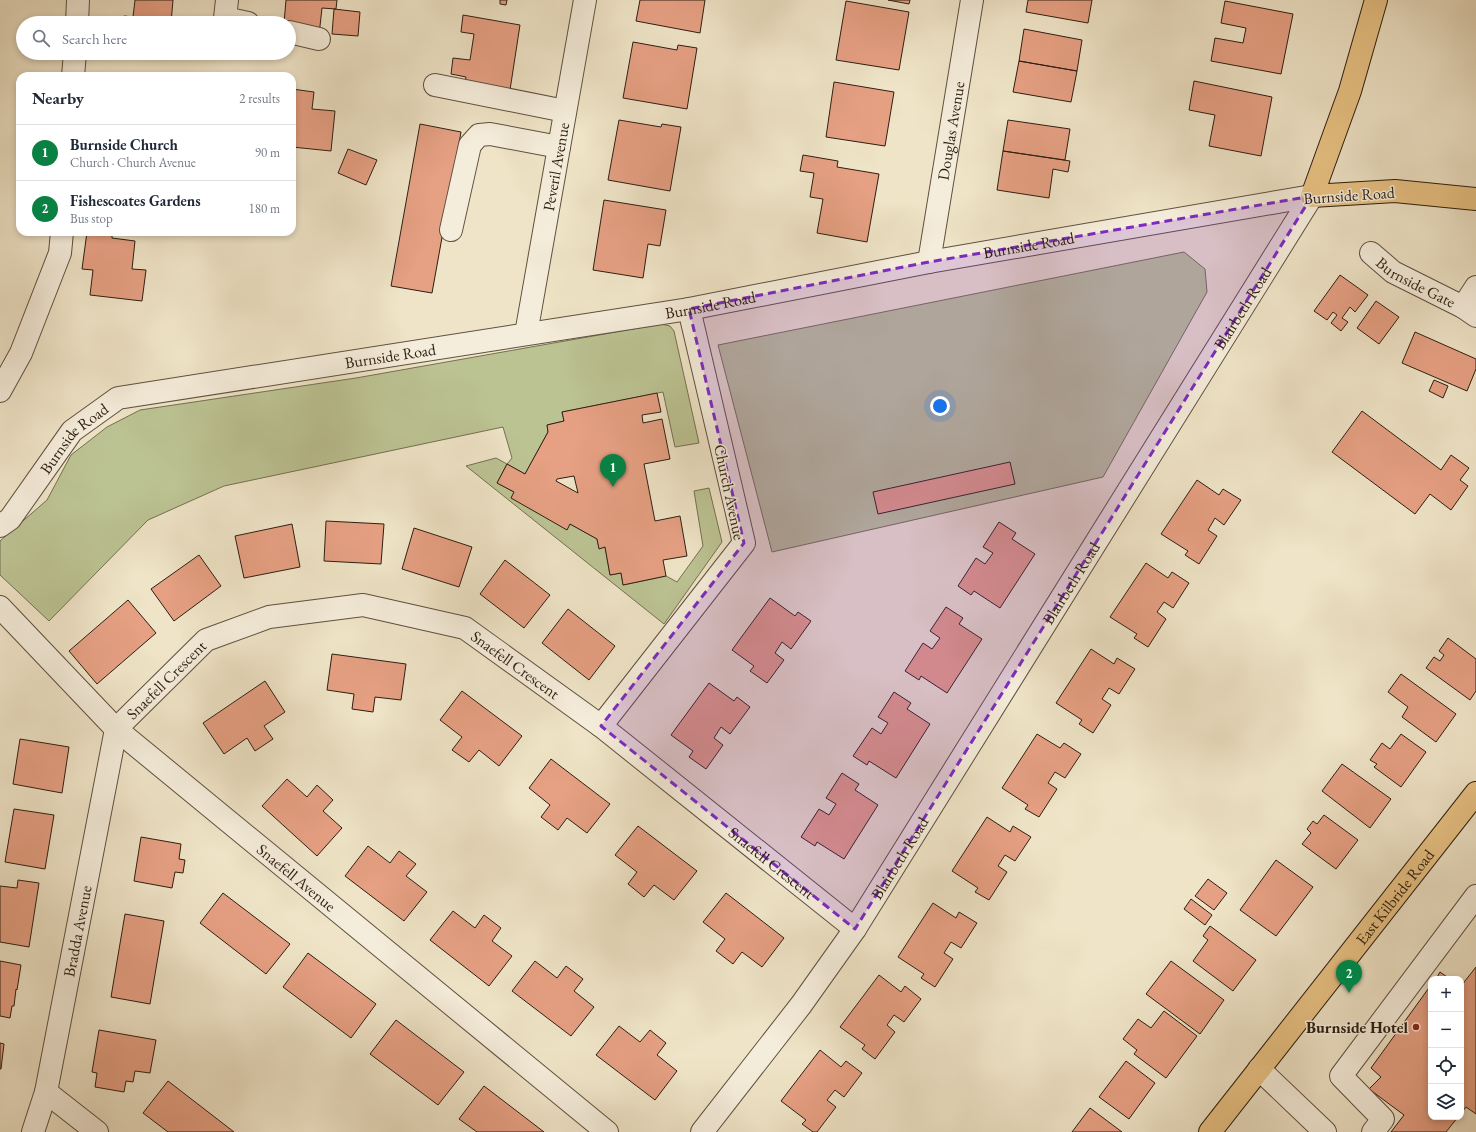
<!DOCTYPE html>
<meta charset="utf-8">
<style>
:root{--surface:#fff;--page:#f2f2f3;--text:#1f2937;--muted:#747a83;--line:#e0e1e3;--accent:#0b8043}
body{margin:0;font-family:"EB Garamond",serif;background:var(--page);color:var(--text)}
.controls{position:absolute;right:12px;bottom:12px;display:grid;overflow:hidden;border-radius:8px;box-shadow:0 2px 6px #0003}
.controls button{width:36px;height:36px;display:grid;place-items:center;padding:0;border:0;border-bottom:1px solid var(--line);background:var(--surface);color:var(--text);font:20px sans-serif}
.you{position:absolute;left:940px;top:406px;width:14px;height:14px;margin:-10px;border:3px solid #fff;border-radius:50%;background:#1a73e8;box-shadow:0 0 0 6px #1a73e833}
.badge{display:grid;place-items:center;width:26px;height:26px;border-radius:50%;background:var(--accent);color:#fff;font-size:13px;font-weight:700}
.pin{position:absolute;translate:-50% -33px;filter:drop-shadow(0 1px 2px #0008)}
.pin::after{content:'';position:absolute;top:21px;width:14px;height:12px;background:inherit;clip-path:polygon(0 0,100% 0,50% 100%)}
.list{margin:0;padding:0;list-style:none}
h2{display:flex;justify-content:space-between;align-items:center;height:52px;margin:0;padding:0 16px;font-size:17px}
h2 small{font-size:13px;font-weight:400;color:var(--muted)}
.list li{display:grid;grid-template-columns:26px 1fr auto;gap:12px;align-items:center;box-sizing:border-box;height:56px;padding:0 16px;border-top:1px solid var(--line)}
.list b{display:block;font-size:15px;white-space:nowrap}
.list p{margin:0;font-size:13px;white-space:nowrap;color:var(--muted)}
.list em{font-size:13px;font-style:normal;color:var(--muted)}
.icon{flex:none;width:22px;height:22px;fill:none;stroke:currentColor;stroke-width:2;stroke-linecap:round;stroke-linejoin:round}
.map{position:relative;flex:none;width:1476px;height:1132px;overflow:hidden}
.search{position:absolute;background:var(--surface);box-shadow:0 2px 6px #0003;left:16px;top:16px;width:280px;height:44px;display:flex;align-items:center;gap:10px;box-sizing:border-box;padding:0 14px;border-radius:22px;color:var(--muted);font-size:15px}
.panel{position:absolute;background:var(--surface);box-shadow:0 2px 6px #0003;left:16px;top:72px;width:280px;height:164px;border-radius:12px}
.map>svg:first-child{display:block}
</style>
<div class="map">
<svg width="1476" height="1132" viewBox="0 0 1476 1132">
<rect width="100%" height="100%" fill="#efe4c7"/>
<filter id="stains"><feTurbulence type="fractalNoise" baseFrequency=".005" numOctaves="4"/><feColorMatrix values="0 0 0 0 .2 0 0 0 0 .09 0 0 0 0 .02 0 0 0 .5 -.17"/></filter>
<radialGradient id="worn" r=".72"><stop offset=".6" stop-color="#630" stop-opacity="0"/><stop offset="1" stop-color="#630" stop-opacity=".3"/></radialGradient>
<!-- green -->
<path fill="#bcc393" stroke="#747052" d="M1184,252L1205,269L1207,292L1103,477L772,552L718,345Z
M661,324L670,326L674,331L699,443L675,447L663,392L562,412L564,421L547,425L548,432L525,474L507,464L497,483L514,492L567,529L570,524L597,539L599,548L605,547L610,575L621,573L623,585L666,576L677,582L703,546L694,491L709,488L722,542L664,624L466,466L496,458L507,464L512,458L503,427L224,486L148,520L49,621L0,575V541L47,500L71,455L107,427L140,410L356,378Z"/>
<!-- building -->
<path fill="#e6a083" stroke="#2d1e12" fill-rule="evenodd" d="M135,0H173L171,23H123L124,16L133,17Z
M286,0H337L336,9L322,8L319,35L284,23Z
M500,0H507L506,5L500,4Z
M640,0H705L700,33L636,21Z
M888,0H910L909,4Z
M1028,0H1092L1088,23L1026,12Z
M846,1L909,12L899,70L836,60Z
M1225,1L1293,14L1281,74L1211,61L1215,38L1243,43L1246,28L1221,23Z
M334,9L360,12L358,36L332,34Z
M463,15L520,25L510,90L465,83L466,77L451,74L453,58L470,60L474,34L461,32Z
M1024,29L1082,40L1077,71L1019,61Z
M633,42L677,50L678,45L697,48L687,109L623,98Z
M1019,61L1077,71L1071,102L1013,92Z
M1194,81L1272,97L1261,156L1209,146L1215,115L1189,110Z
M834,82L894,92L885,146L826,137Z
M292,89L314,92L312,109L335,111L331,151L292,147Z
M619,120L661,127L662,124L681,127L670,191L608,180Z
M1008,120L1070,129L1065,160L1003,151Z
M420,124L461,132L432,293L391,286Z
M348,149L377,160L366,185L338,173Z
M1003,151L1070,161L1068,172L1053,169L1049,198L997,190Z
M803,155L838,161L837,167L879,174L867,242L817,233L823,199L810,197L814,173L800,171Z
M604,200L666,210L660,246L648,244L643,278L593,270Z
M87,232H112V238L135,241L132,269L146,270L142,301L90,295L93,270L82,269Z
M1340,275L1368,295L1355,312L1350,307L1342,318L1348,322L1341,331L1331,323L1337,315L1333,312L1327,320L1314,311Z
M1376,301L1399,317L1379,344L1357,328Z
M1415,332L1476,359V369L1467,391L1402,363Z
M1434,380L1448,386L1443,398L1429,391Z
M657,393L661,412L642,415L643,423L662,419L670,459L644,464L655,521L680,516L687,556L663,560L666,576L623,585L621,573L610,575L605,547L599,549L597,539L570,524L567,530L511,498L514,492L497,483L507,464L525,474L548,432L547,425L564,421L562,412ZM574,476L578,493L556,481L557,479Z
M1362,411L1441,470L1451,455L1469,468L1460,480L1468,486L1451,510L1430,494L1415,514L1332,452Z
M1010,462L1015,484L878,514L873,492Z
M1197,480L1219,495L1223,489L1241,500L1224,525L1215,518L1208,530L1217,536L1199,564L1185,555L1188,551L1161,534Z
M326,521L384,524L381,564L324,561Z
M999,522L1016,533L1012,539L1035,554L1000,608L974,591L971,595L958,586L976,558L985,564L993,553L983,547Z
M292,524L300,567L244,578L235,536Z
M414,528L472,547L459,587L402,569Z
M199,555L221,586L174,621L151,589Z
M505,560L550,595L524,628L480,594Z
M1146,563L1168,578L1172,572L1189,583L1173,608L1164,602L1157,612L1166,619L1148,647L1134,638L1137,634L1110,617Z
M770,598L795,616L798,612L811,621L791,649L782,642L775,653L784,660L767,683L750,671L754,666L732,650Z
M128,600L156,633L97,684L69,651Z
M946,607L963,618L959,624L982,639L947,693L921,676L919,680L905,671L923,643L932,649L940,638L930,631Z
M568,609L615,646L589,680L542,643Z
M1448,638L1476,659V691L1470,700L1426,668L1434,657L1440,661L1444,655L1439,651Z
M1091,649L1114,664L1117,658L1135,669L1119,694L1109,688L1102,699L1111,705L1093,733L1079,724L1082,720L1056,703Z
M332,654L406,664L401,700L375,697L373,712L352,709L354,694L327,690Z
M1401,674L1456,714L1436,742L1402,717L1408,707L1388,692Z
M265,681L285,712L264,726L273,739L255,751L247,738L224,754L203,723Z
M709,683L734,701L737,697L750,707L730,734L721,727L714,738L723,745L706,769L689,757L693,751L671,735Z
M462,691L522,736L499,766L479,750L469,762L452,750L462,737L440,720Z
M894,692L911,703L907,709L930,724L896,778L869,761L867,765L853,756L872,728L881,734L888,723L878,717Z
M1037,734L1060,748L1064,743L1081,754L1065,778L1055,772L1048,783L1057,789L1039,817L1025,809L1028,805L1002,788Z
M1401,734L1426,752L1401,787L1374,767L1377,764L1370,760L1382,743L1390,749Z
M20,739L69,747L62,793L13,784Z
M551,759L610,804L587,833L567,818L558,830L541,817L550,805L529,788Z
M1342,764L1391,799L1370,828L1322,791Z
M842,773L859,784L855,790L878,805L844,859L817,842L815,846L801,837L819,809L829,815L836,804L826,798Z
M287,779L307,797L317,785L333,800L323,811L342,828L317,856L262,806Z
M14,809L54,815L45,869L5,862Z
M1324,815L1358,840L1336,869L1302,844L1311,833L1307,829L1313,821L1317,824Z
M987,817L1010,832L1013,826L1031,837L1015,861L1005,855L998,866L1007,872L989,900L975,892L978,888L952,871Z
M638,826L697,871L674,900L654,885L644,897L628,884L637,872L615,855Z
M141,837L181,844L179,859L185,860L183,873L175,872L172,888L134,881Z
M368,846L390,863L399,851L416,864L406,876L427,892L404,921L345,876Z
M1276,860L1313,887L1276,936L1240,910Z
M1208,879L1227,893L1214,910L1195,896Z
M18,880L39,883L29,947L0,942V886L17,888Z
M223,893L290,944L266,974L200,923Z
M726,893L784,938L762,967L742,952L733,964L716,951L725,939L703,922Z
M1191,899L1212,915L1205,925L1184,909Z
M933,903L956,918L959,912L977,923L961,948L951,942L944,953L953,959L935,987L921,978L924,974L898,957Z
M453,911L475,928L484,915L501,928L492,941L512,956L489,986L430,940Z
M125,914L164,921L150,1004L111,997Z
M1210,926L1256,960L1233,991L1193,961L1208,940L1203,936Z
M308,953L376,1004L351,1038L283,987Z
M0,961L21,965L17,990L16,989L14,1006H12L10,1018L0,1016Z
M535,961L557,978L566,966L583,979L574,991L594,1007L571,1036L512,991Z
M1171,961L1224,1000L1200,1034L1146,994Z
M1476,967V1114L1466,1107L1461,1113V986Z
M1440,972L1450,979H1436Z
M879,975L901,992L905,986L921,999L904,1022L894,1015L887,1025L895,1032L875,1059L862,1049L865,1045L840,1027Z
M1431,985V1117H1458L1446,1132H1391L1404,1115L1369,1089L1381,1077L1371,1068Z
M1164,1011L1197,1036L1166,1078L1134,1054L1137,1050L1123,1039L1138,1019L1151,1028Z
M396,1020L464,1072L438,1105L370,1054Z
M619,1026L640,1042L650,1030L666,1043L657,1055L677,1071L655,1100L596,1055Z
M99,1030L156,1040L150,1073L135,1071L133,1082L126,1081L124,1092L95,1087L97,1073L92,1072Z
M0,1043L4,1044L1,1069H0Z
M820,1050L841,1067L846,1061L862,1073L844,1097L835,1090L827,1100L836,1107L817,1132H813L802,1124L806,1120L781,1101Z
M1126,1061L1155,1083L1129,1119L1099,1097Z
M168,1081L234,1132H168L143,1113Z
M484,1086L544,1132H477L459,1119Z
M1090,1108L1122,1132H1072Z"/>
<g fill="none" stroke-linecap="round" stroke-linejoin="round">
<!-- minor casing -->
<g stroke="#5e503f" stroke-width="24">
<g id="minor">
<path d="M227,0L225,18L248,23"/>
<path d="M77,23L78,0"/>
<path d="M289,32L319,39"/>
<path d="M73,76L75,53"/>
<path d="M435,85L565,111"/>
<path d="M451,230L470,145L479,135L490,134L559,147"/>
<path id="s1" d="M1371,253L1393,272L1463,307L1476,316"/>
<path id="s2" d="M929,262L972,0"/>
<path d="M1463,307L1476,287"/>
<path id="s3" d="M526,334L585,0"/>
<path d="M0,391L21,353L60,253L62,232"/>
<path id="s4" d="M0,526L10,519L72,431L118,398L689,309L929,262L1312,196"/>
<path id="s5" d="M0,607L116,729L607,1132"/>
<path d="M601,726L744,543L689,309"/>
<path d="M1259,1069L1325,1132"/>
<path d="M46,1092L97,1132"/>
<path id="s6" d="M33,1132L46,1092L116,729L206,640L269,617L363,605L465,628L601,726L855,929"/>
<path id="s7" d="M702,1132L801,1005L855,929L1312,196"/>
<path d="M1373,1132L1383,1119L1341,1076L1476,896"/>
</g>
</g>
<!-- major casing -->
<g stroke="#2d1e12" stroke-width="24">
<g id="major">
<path d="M1376,0L1350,91L1312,196L1395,191L1476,199"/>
<path id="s8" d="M1210,1132L1476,793"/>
</g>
</g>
<!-- minor -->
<use href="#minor" stroke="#f5eddb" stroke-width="22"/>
<!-- major -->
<use href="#major" stroke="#e8c284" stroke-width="22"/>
</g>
<!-- marked area -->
<path fill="#7b2cbf" fill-opacity="0.2" stroke="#7b2cbf" stroke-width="3" stroke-dasharray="8 5" stroke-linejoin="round" d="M1312,196L855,929L601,726L744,543L689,309L929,262Z"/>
<!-- markers -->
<circle fill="#8f2418" stroke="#f5eddb" stroke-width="1.5" cx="1416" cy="1027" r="4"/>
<g text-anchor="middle" stroke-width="3" stroke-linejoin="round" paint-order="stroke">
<!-- street labels -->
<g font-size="16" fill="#2d1e12" stroke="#f5eddb">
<text dy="6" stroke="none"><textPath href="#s2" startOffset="133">Douglas Avenue</textPath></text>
<text dy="6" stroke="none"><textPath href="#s3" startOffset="170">Peveril Avenue</textPath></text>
<text transform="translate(1349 195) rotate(-4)" y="6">Burnside Road</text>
<text dy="6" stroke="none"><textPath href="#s4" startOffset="1100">Burnside Road</textPath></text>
<text dy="6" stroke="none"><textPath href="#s1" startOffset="54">Burnside Gate</textPath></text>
<text dy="6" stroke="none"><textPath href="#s4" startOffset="776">Burnside Road</textPath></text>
<text dy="6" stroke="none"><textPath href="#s7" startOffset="986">Blairbeth Road</textPath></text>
<text dy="6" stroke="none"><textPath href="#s4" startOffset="452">Burnside Road</textPath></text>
<text dy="6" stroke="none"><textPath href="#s4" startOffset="116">Burnside Road</textPath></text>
<text transform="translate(730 492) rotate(78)" y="6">Church Avenue</text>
<text dy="6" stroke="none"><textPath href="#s7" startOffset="662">Blairbeth Road</textPath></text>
<text dy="6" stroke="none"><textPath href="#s6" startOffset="867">Snaefell Crescent</textPath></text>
<text dy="6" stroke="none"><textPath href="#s6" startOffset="482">Snaefell Crescent</textPath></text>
<text dy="6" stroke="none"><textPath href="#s7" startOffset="338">Blairbeth Road</textPath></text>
<text dy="6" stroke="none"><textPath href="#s6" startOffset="1191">Snaefell Crescent</textPath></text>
<text dy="6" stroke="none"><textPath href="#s5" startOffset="402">Snaefell Avenue</textPath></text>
<text dy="6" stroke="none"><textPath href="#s8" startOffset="299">East Kilbride Road</textPath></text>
<text dy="6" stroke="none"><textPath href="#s6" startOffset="206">Bradda Avenue</textPath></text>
</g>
<!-- poi labels -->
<g font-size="16" font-weight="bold" fill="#2d1e12" stroke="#f5eddb" text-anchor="end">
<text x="1408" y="1033">Burnside Hotel</text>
</g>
</g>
<rect width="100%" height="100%" filter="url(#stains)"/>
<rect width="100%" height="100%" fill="url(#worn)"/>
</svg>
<div class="controls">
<button>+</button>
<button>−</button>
<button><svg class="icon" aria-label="locate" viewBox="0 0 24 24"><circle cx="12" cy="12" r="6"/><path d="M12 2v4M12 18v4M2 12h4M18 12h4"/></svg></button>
<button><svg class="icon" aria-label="layers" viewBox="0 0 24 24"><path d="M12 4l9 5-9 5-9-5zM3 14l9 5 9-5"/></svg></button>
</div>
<div class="you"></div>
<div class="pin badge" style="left:613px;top:487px">1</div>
<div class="pin badge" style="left:1349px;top:993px">2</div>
<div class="search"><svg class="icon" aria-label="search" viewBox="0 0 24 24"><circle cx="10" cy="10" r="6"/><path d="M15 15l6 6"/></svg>Search here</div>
<section class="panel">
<h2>Nearby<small>2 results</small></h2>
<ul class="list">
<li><span class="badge">1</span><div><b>Burnside Church</b><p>Church · Church Avenue</p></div><em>90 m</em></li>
<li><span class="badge">2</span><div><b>Fishescoates Gardens</b><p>Bus stop</p></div><em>180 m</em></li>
</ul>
</section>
</div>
